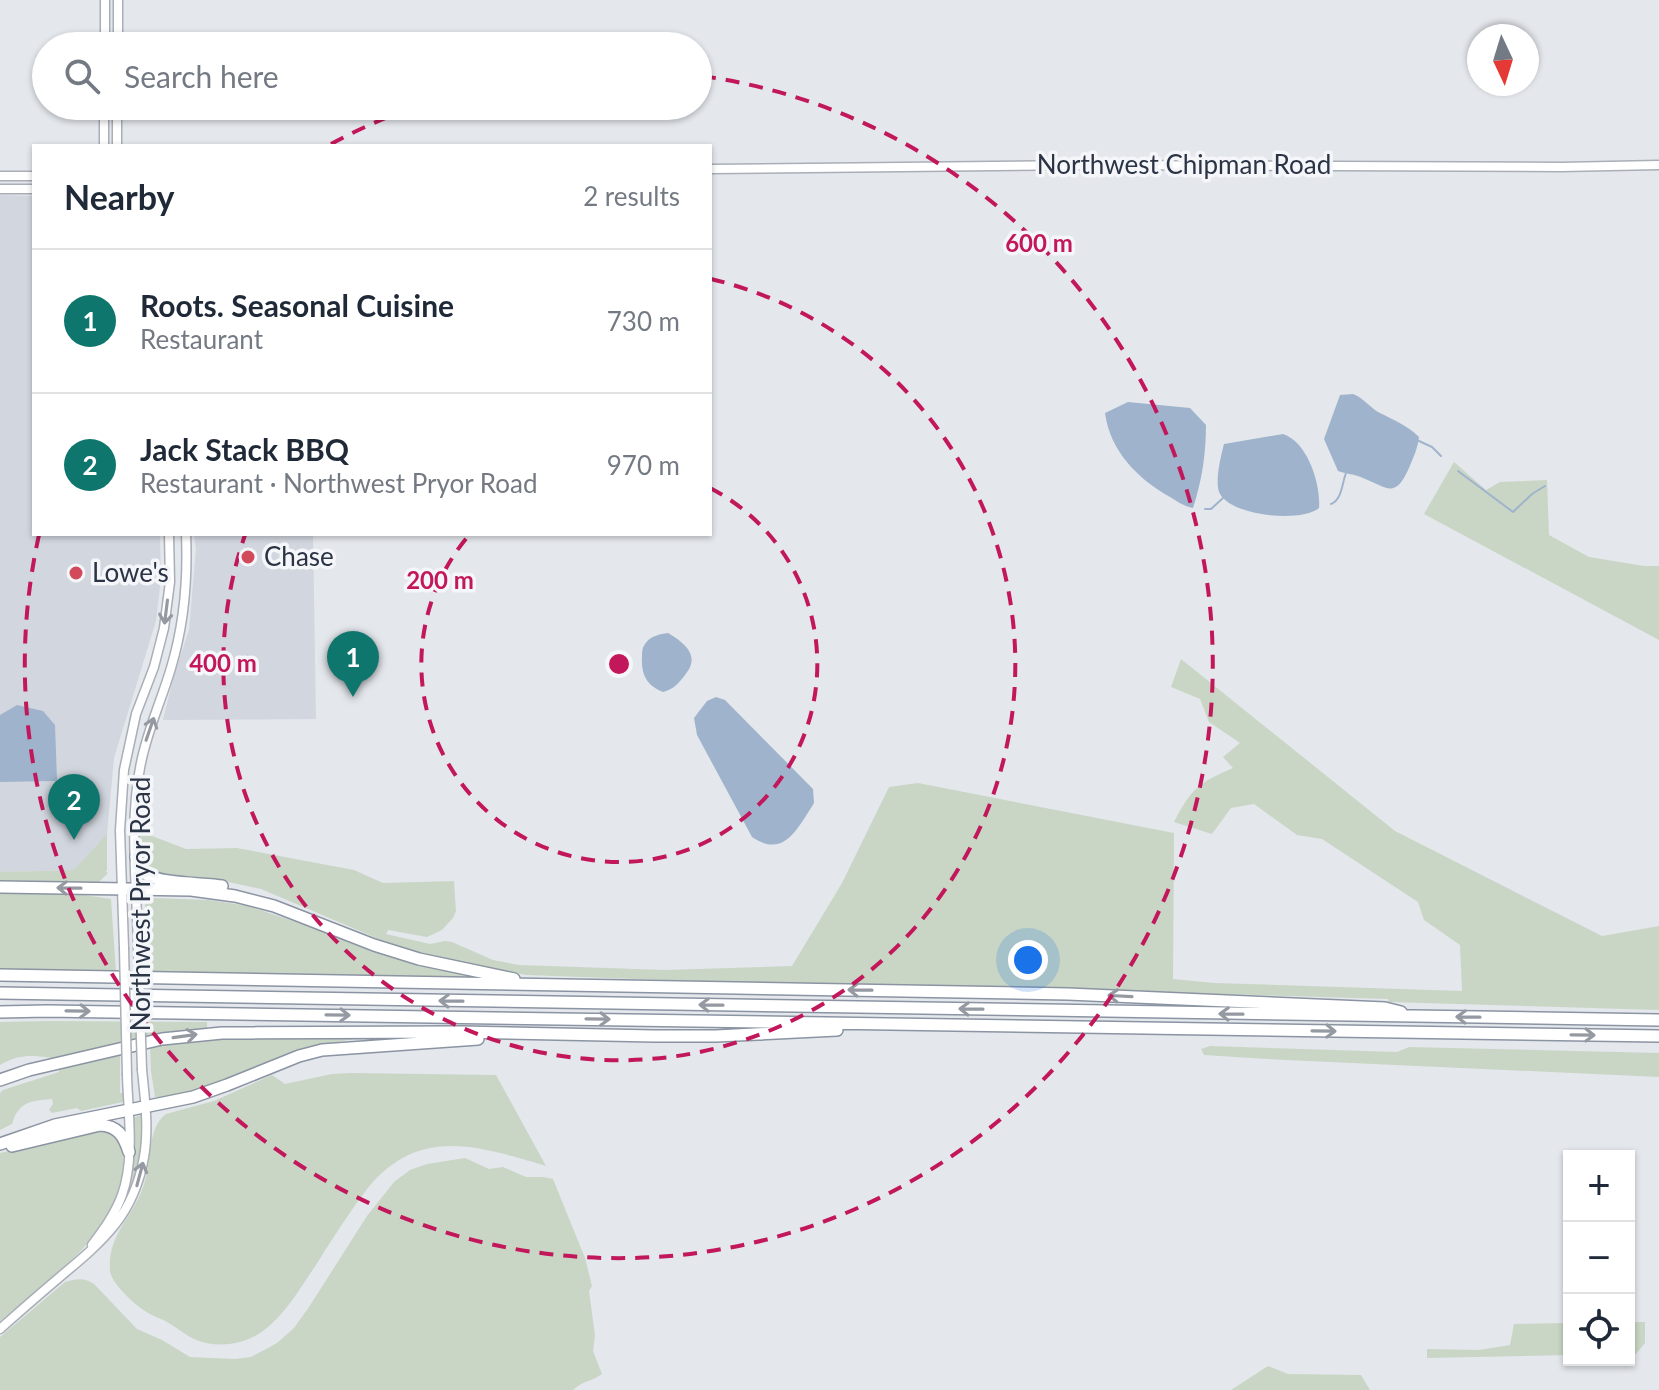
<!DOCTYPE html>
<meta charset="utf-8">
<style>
:root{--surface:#fff;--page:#f2f2f3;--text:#1f2937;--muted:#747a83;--line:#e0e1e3;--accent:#0f766e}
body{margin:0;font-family:Lato,sans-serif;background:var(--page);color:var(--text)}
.controls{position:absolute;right:24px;bottom:24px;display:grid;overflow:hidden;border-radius:0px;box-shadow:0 2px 6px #0004}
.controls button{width:72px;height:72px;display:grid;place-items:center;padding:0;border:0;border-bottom:2px solid var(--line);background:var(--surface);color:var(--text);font:40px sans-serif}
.compass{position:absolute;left:1467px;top:24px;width:72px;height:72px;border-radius:50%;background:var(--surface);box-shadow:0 2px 6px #0004;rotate:176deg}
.you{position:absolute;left:1028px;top:960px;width:28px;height:28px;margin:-20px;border:6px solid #fff;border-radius:50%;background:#1a73e8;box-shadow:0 0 0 12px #1a73e833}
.badge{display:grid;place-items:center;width:52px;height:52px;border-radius:50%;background:var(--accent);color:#fff;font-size:26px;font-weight:700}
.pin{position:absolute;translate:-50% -66px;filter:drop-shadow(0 2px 4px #0008)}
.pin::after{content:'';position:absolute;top:42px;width:28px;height:24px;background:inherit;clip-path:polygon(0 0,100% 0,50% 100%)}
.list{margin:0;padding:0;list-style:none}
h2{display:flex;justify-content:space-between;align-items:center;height:104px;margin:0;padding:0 32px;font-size:34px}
h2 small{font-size:26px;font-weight:400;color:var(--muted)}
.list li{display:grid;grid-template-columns:52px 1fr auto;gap:24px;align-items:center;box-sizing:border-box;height:144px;padding:0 32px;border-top:2px solid var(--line)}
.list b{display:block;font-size:30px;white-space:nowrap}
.list p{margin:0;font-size:26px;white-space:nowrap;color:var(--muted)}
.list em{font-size:26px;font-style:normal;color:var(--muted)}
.icon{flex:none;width:44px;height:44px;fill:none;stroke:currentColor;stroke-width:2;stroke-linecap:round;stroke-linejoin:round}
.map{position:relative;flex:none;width:1659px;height:1390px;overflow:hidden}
.search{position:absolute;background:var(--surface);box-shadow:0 2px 6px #0004;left:32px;top:32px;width:680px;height:88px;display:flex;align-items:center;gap:20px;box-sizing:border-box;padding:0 28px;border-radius:44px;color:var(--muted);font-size:30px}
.panel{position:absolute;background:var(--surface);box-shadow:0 2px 6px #0004;left:32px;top:144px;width:680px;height:392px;border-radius:0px}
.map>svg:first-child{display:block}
</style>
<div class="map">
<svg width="1659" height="1390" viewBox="0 0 1659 1390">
<rect width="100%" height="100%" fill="#e4e7ec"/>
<!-- built -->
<path fill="#d2d6de" d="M0,195L34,196V534H160L161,578L156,621L114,758L107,834L75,870L0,872Z
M194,534H313L316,719L163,720L174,675L189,630L196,549Z"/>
<!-- green -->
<path fill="#c9d6c5" d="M1454,462L1486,490L1500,482L1547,480L1549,535L1589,557L1644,566H1659V640L1424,514Z
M1181,659L1395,831L1602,936L1659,926V1010L1389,1002L1388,999L987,987L743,983L527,975L455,964L407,951L261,889L210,878L158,874L146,869L144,864L139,831L186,849L237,848L354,870L383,883L454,881L456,911L453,918L442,930L427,937L388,930L386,934L430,944L445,941L452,942L493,960L519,965L665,970L792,966L842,883L889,787L918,783L1174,833L1173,979L1214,983L1462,991L1460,945L1424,920L1418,902L1322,839L1297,835L1254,804L1231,808L1212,834L1174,822C1192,788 1198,783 1233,768L1223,757L1240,743L1209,722L1200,699L1171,687Z
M107,834V870L106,872L108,873L99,882H0V872L74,870Z
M0,893L77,894L111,899L116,972L0,971Z
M151,898L210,900L248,906L398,956L475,977L147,972L145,904Z
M50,1021L207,1022V1030L66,1059C41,1058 25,1050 0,1065V1022Z
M211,1037L355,1039C328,1043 302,1049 275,1059C236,1075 198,1097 155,1097L151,1071L150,1047L167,1043Z
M1210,1046L1397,1052L1409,1047L1659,1053V1077L1267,1059L1204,1055L1201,1049Z
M120,1054V1093H123V1102L81,1111L77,1108L52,1113L49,1110L53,1104L52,1099C31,1101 19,1101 12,1124L0,1130V1093L3,1090L59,1072V1070Z
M351,1073L496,1075L546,1166C478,1146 419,1125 367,1189C349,1213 332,1239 316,1265C300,1288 286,1314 263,1331C245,1344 219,1348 199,1341C187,1337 178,1328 167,1322C160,1318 152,1316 145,1311C134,1304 112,1284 110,1271C107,1233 136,1215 145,1181C151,1160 148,1127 166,1114L214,1101L272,1075L285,1084L332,1074Z
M141,1115C146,1144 138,1196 116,1216L130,1176L134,1155L132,1118Z
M107,1129C123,1141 124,1146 123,1165C118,1236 49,1279 0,1321V1153Z
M465,1158L489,1169L503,1167L526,1177H543L553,1179L585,1258L592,1286L589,1291L595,1335L593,1351L602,1374C593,1381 582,1381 573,1390H0V1337L65,1282C76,1279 84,1277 94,1284L137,1329L162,1340L190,1357L235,1359L251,1357L277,1343L294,1328L309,1307L367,1216L394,1182L410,1170L427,1164Z
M1629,1322H1645V1343L1636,1354H1629Z
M1569,1323V1355L1427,1358V1349L1479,1350L1510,1345L1514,1324Z
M1268,1366L1288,1374L1361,1375L1370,1390H1231Z"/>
<!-- water -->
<path fill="#9fb4cc" d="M1353,394C1364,398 1370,408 1380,413C1394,420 1408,426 1419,437C1418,448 1413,458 1409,468C1395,499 1388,488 1363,478C1355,474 1346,474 1338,471L1324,439L1340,395Z
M1128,402L1190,408L1206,425C1206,453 1202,481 1193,508C1184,506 1178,502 1170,497C1138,479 1110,451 1105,413Z
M1283,434C1308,442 1321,485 1319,508C1301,523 1232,516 1220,494C1214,484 1221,455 1224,444Z
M668,633C685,643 701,656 685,675C678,684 674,689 663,692C646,685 641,674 642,656C642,652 642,648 645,644C650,636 660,634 668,633Z
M716,697L725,700L813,789L814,803L811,808C796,831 783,858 752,837L697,735L694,718L707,701Z
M17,705L43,711L55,725L57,780L54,781L0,782V715Z"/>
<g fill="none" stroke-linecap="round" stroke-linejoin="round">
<!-- stream -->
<path stroke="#9fb4cc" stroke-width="2" d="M1419,441L1432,447L1441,456
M1458,471L1513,512L1532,494L1545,486
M1331,504C1342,500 1342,483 1346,473
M1205,509H1211L1223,498"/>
<!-- secondary casing -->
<g stroke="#a9aeb7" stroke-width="11">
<path id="secondary" d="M118,0V46
M105,46V0
M104,146V106
M117,146V106
M710,169L1085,165L1561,167L1659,165
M0,176H34
M0,189H34
M138,946C137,890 129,823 140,768C146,733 161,702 171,668C184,625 188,579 186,534
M124,948L120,830L124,770L136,714L154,667L164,628L170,582L169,534
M92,1245C104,1229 115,1214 122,1195C135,1158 128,1113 127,1075
M0,1329C20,1311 41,1293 61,1276C104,1240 134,1215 144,1157C149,1129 145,1099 142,1070"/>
</g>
<!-- highway casing -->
<g stroke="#8b94a3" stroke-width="14">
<path id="highway" d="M136,857C138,863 141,870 146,874C159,884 204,883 222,886
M0,887L191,890L235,896L274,906L374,945L419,959L514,979
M0,975L1068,994L1385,1008L1401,1012
M0,993L1659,1020
M0,1012L47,1011L1659,1036
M0,1080L29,1070L162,1039L222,1033L461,1032L654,1036H716L837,1030
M0,1144L55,1125L193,1097L227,1085L299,1056L322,1050L478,1039
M12,1146L100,1125C118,1126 124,1136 129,1152"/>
</g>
<!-- secondary -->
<use href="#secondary" stroke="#fff" stroke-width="8"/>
<!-- highway -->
<use href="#highway" stroke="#fff" stroke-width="11"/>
<!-- secondary-bridge casing -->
<g stroke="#a9aeb7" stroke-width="11" stroke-linecap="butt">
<path id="secondary-bridge" d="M138,946L142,1070
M124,948L127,1075"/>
</g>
<!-- secondary-bridge -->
<use href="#secondary-bridge" stroke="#fff" stroke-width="8"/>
</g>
<!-- one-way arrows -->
<defs><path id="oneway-shaft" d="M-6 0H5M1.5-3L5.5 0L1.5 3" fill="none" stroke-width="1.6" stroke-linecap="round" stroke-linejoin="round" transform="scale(2)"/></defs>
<g stroke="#959aa2">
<use href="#oneway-shaft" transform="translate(166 612) rotate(97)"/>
<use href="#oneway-shaft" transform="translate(150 729) rotate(-71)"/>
<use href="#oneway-shaft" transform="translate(69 888) rotate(-179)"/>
<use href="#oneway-shaft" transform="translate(860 990) rotate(-179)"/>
<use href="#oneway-shaft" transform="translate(1120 996) rotate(-177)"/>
<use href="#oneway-shaft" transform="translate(451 1001) rotate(-179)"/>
<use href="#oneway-shaft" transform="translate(711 1005) rotate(-179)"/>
<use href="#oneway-shaft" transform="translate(971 1009) rotate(-179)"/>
<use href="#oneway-shaft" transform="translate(78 1011) rotate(1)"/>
<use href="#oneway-shaft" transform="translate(1231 1014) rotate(-179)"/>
<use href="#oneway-shaft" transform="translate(338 1015) rotate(1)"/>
<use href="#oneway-shaft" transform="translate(1468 1017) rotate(-179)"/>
<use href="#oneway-shaft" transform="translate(598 1019) rotate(1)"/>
<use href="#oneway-shaft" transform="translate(1324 1031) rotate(1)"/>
<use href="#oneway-shaft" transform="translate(1583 1035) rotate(1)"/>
<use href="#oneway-shaft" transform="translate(185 1036) rotate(-8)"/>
<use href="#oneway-shaft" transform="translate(140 1174) rotate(-75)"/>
</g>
<!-- distance rings -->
<g fill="none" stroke="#c2185b" stroke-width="4" stroke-dasharray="14 10">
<path d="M710 488A198 198 0 1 1 470 534"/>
<path d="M711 279A396 396 0 1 1 245 535"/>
<path d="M331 144A594 594 0 0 1 411 108M702 76A594 594 0 1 1 39 535"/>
</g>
<!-- markers -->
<g fill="#d1495b" stroke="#f4f6f9" stroke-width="3">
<circle cx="248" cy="557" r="8"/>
<circle cx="76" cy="573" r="8"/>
</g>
<g text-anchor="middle" stroke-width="7" stroke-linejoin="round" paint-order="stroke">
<!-- street labels -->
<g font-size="26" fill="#2b3445" stroke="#f4f6f9">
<text x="1184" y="174">Northwest Chipman Road</text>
<text transform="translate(141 904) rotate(-90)" y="9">Northwest Pryor Road</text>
</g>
<!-- poi labels -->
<g font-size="26" fill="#2b3445" stroke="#f4f6f9" text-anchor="start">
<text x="264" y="566">Chase</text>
<text x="92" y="582">Lowe's</text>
</g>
</g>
<circle cx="619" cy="664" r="12" fill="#c2185b" stroke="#f4f6f9" stroke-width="4"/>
<g font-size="24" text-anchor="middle" font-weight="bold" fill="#c2185b" stroke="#f4f6f9" stroke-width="7" stroke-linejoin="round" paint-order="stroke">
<text x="1039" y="252">600 m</text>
<text x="440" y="589">200 m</text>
<text x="223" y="672">400 m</text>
</g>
</svg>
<div class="controls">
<button>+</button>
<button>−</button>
<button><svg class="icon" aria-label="locate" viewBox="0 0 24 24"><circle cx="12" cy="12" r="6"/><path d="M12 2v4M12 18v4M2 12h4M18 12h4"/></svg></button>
</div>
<svg class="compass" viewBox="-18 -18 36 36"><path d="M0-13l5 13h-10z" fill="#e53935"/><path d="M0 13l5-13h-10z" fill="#747a83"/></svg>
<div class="you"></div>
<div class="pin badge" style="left:353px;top:697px">1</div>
<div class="pin badge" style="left:74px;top:840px">2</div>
<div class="search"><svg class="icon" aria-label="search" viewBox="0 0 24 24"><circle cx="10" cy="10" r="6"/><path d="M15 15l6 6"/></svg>Search here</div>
<section class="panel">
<h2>Nearby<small>2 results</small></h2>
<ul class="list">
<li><span class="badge">1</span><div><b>Roots. Seasonal Cuisine</b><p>Restaurant</p></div><em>730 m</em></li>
<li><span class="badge">2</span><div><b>Jack Stack BBQ</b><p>Restaurant · Northwest Pryor Road</p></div><em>970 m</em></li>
</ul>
</section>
</div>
